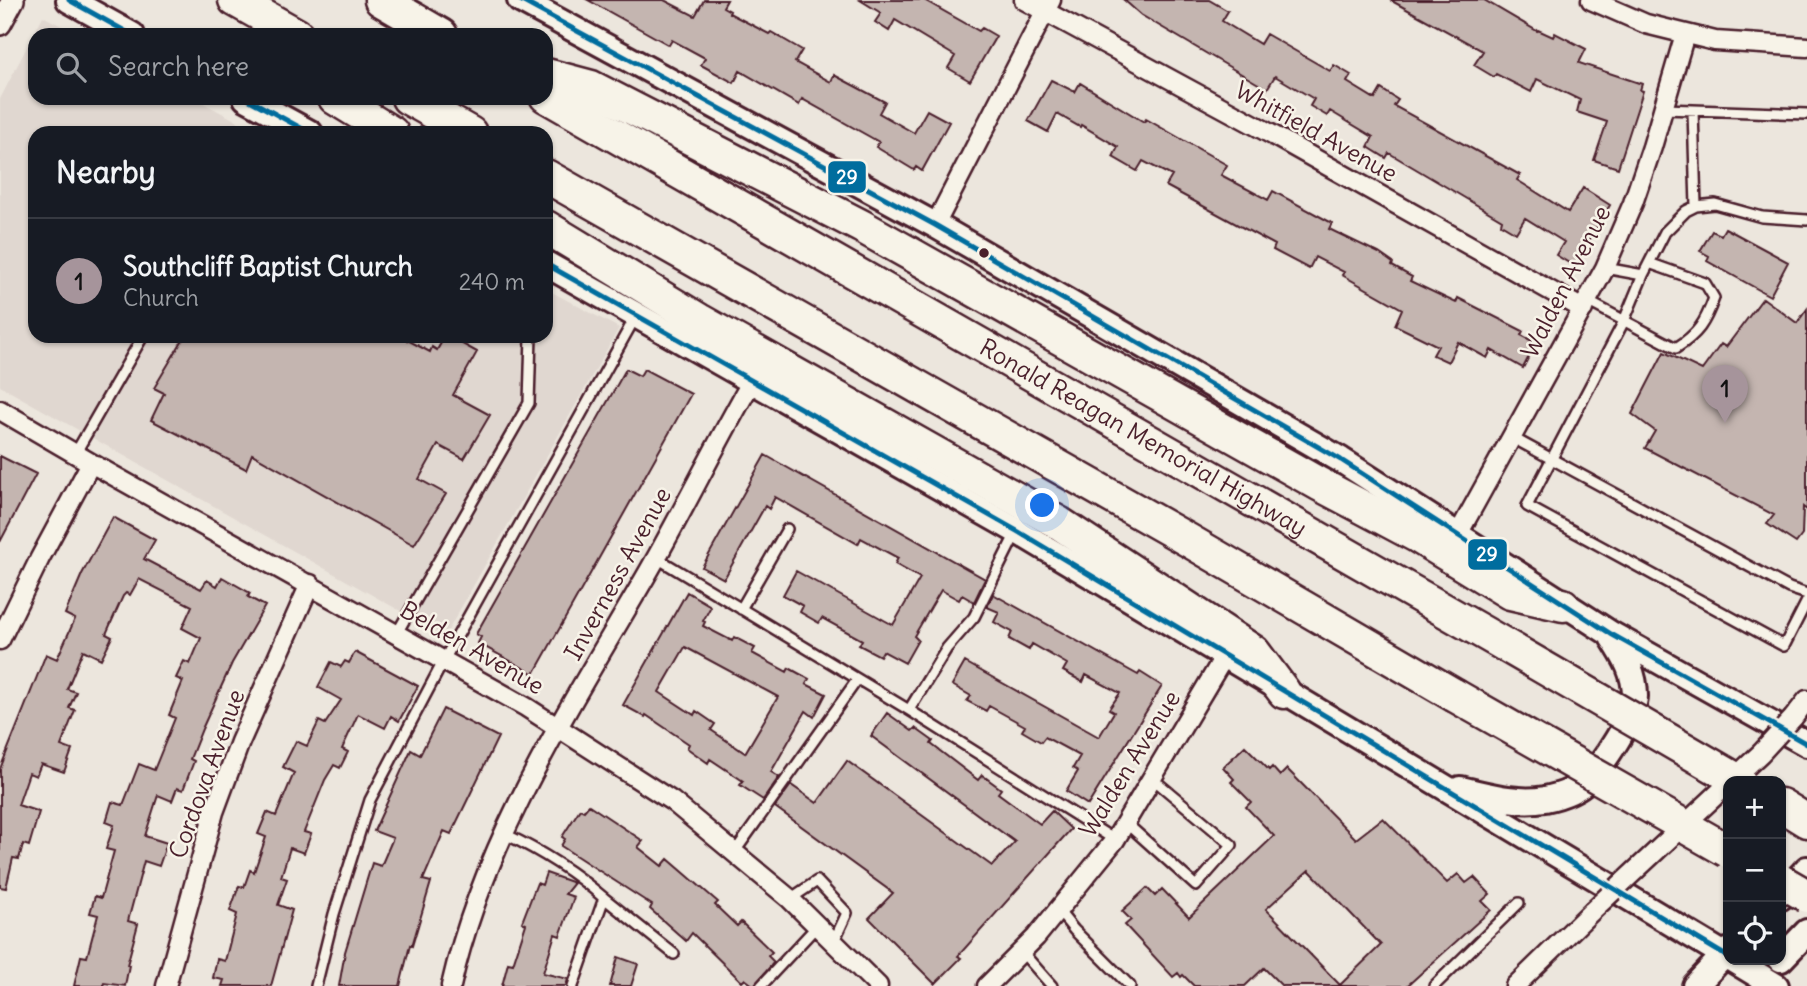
<!DOCTYPE html>
<meta charset="utf-8">
<style>
:root{--surface:#171b24;--page:#242831;--text:#f1f3f6;--muted:#9ea1a6;--line:#363941;--accent:#a6949b}
body{margin:0;font-family:Delius,sans-serif;background:var(--page);color:var(--text)}
.controls{position:absolute;right:21px;bottom:21px;display:grid;overflow:hidden;border-radius:14px;box-shadow:0 2px 5px #0004}
.controls button{width:63px;height:63px;display:grid;place-items:center;padding:0;border:0;border-bottom:2px solid var(--line);background:var(--surface);color:var(--text);font:35px sans-serif}
.you{position:absolute;left:1043px;top:506px;width:24px;height:24px;margin:-18px;border:5px solid #fff;border-radius:50%;background:#1a73e8;box-shadow:0 0 0 10px #1a73e833}
.badge{display:grid;place-items:center;width:46px;height:46px;border-radius:50%;background:var(--accent);color:#111;font-size:23px;font-weight:700}
.pin{position:absolute;translate:-50% -58px;filter:drop-shadow(0 2px 4px #0008)}
.pin::after{content:'';position:absolute;top:37px;width:24px;height:21px;background:inherit;clip-path:polygon(0 0,100% 0,50% 100%)}
.list{margin:0;padding:0;list-style:none}
h2{display:flex;justify-content:space-between;align-items:center;height:91px;margin:0;padding:0 28px;font-size:30px}
h2 small{font-size:23px;font-weight:400;color:var(--muted)}
.list li{display:grid;grid-template-columns:46px 1fr auto;gap:21px;align-items:center;box-sizing:border-box;height:126px;padding:0 28px;border-top:2px solid var(--line)}
.list b{display:block;font-size:26px;white-space:nowrap}
.list p{margin:0;font-size:23px;white-space:nowrap;color:var(--muted)}
.list em{font-size:23px;font-style:normal;color:var(--muted)}
.icon{flex:none;width:38px;height:38px;fill:none;stroke:currentColor;stroke-width:2;stroke-linecap:round;stroke-linejoin:round}
.map{position:relative;flex:none;width:1807px;height:986px;overflow:hidden}
.search{position:absolute;background:var(--surface);box-shadow:0 2px 5px #0004;left:28px;top:28px;width:525px;height:77px;display:flex;align-items:center;gap:18px;box-sizing:border-box;padding:0 24px;border-radius:21px;color:var(--muted);font-size:26px}
.panel{position:absolute;background:var(--surface);box-shadow:0 2px 5px #0004;left:28px;top:126px;width:525px;height:217px;border-radius:21px}
.map>svg:first-child{display:block}
</style>
<div class="map">
<svg width="1807" height="986" viewBox="0 0 1807 986">
<rect width="100%" height="100%" fill="#ece6dd"/>
<filter id="ink" filterUnits="userSpaceOnUse"><feTurbulence type="fractalNoise" baseFrequency=".0143" numOctaves="2"/><feDisplacementMap in="SourceGraphic" scale="14" xChannelSelector="R" yChannelSelector="G"/><feConvolveMatrix kernelMatrix="1 2 1 2 8 2 1 2 1" color-interpolation-filters="sRGB"/></filter>
<g filter="url(#ink)">
<!-- built -->
<path fill="#e0d7d0" d="M43,16L78,35H35V98H194L259,133H35V336H546V289L619,328L445,636L0,386V99Z"/>
<!-- building -->
<path fill="#c4b5b0" stroke="#4a1f2b" stroke-width="2" fill-rule="evenodd" d="M588,0H664L695,16L704,0H727L723,7L730,11L729,13L769,34L771,32L802,50L795,62L831,82L834,75L885,102L879,113L914,133L927,110L949,122L922,171L916,167L914,170L876,147L879,142L802,99L799,105L740,71L734,83L701,65L705,58L672,40L669,45Z
M860,0H924L979,31L982,28L996,36L970,81L948,68L955,56L895,20L889,31L875,22L881,13Z
M1124,0H1209L1228,11L1222,21L1260,44L1266,34L1330,71L1334,65L1351,75L1347,82L1375,99L1381,89L1398,100L1394,106L1520,175L1517,180L1568,212L1583,188L1610,205L1574,266L1556,255L1564,242L1525,218L1516,233L1501,224L1502,220L1448,188L1389,153L1386,158L1368,147L1373,137L1330,111L1327,116L1310,106L1314,99L1275,76L1267,89L1141,15Z
M1390,0H1484L1537,31L1538,30L1553,37L1555,33L1586,49L1579,63L1642,84L1640,90L1643,91L1618,168L1594,160L1607,122L1577,112L1580,100L1537,79L1531,92L1496,74L1494,77L1474,65L1483,51Z
M1051,80L1075,92L1080,83L1144,122L1146,119L1227,165L1221,175L1268,200L1273,191L1332,223L1329,229L1379,253L1393,263L1392,266L1412,277L1410,281L1456,303L1458,298L1523,331L1521,335L1536,343L1523,368L1491,350L1487,358L1458,342L1448,362L1433,355L1438,346L1395,325L1402,309L1342,275L1344,272L1315,257L1309,269L1273,250L1275,245L1166,186L1172,176L1143,161L1137,171L1113,157L1118,147L1081,125L1080,127L1057,114L1048,132L1028,121Z
M1725,228L1788,262L1770,296L1707,261L1709,256L1700,251L1712,231L1721,235Z
M1763,298L1797,323L1807,309V510L1803,507L1802,535L1796,543L1767,524L1774,515L1645,448L1655,431L1632,414L1664,352L1702,370L1721,344L1726,347Z
M185,336H400L430,352L432,347L437,350L445,336H448L477,352L453,395L490,415L464,459L438,445L419,479L446,494L414,545L252,454L246,469L151,420L164,393L154,388Z
M626,369L640,376L644,369L691,394L534,674L478,643L481,637L476,634Z
M765,455L985,579L974,602L962,595L959,600L941,590L914,636L918,640L905,663L883,651L880,656L859,645L862,640L822,618L819,623L800,612L803,606L783,595L796,571L893,625L920,578L895,564L898,558L861,538L858,544L775,497L769,509L765,506L724,579L702,567Z
M0,456L36,474L0,542Z
M113,517L155,540L144,559L201,589L207,580L217,586L222,577L250,593L248,597L265,606L232,663L202,729L190,759L194,761L183,790L177,788L172,801L158,795L145,836L167,843L159,866L144,861L128,921L138,924L127,965H129L125,986L104,983L103,986H74L81,956L87,957L98,915L90,913L95,896L101,898L114,851L106,849L114,825L106,822L112,802L123,805L139,764L154,770L175,718L169,715L183,681L176,678L184,661L190,664L201,638L182,628L192,606L139,579L130,595L126,593L123,596L106,634L112,637L101,659L83,650L67,689L76,692L69,708L75,710L61,746L72,750L64,772L41,764L36,776L29,773L18,805L39,812L29,846L23,844L19,859L13,858L6,888L0,887V769L46,654L57,659L75,619L65,614L82,574Z
M687,592L709,605L710,608L703,621L705,622L703,626L732,641L734,637L755,648L752,653L787,672L789,668L809,679L806,684L826,694L814,717L806,711L771,772L779,777L763,800L740,785L743,781L710,759L708,763L687,748L689,744L646,715L645,717L623,705ZM685,647L778,697L745,753L711,730L715,724L696,711L694,715L659,692Z
M993,594L1138,675L1140,672L1162,686L1088,805L1066,791L1078,771L1073,768L1080,756L1045,737L1041,742L1022,731L1025,726L989,706L986,711L967,701L971,696L952,685L965,662L1099,737L1114,712L1109,709L1120,693L1086,675L1083,682L1063,671L1067,664L1032,644L1029,650L1009,639L1012,632L994,622L999,612L987,607Z
M355,652L418,686L399,721L391,716L385,728L358,714L342,749L348,752L340,768L334,765L325,780L304,832L311,834L304,853L290,848L281,877L287,879L278,905L292,910L271,986H222L224,980L213,978L217,959L225,961L237,914L230,911L239,886L244,887L250,870L254,872L266,837L258,834L267,812L276,816L294,773L283,767L296,741L307,746L319,721L325,724L341,700L318,687L331,662L341,667L345,661L349,663Z
M443,709L498,737L451,834L444,831L423,880L431,882L412,946L410,945L400,986H339L345,952L372,863L381,866L393,838L374,831L411,750L420,755Z
M887,713L912,731L915,728L933,741L931,744L978,780L982,775L1001,789L998,793L1040,824L1052,811L1071,829L958,956L961,958L935,984L869,918L893,893L775,807L791,785L817,803L847,761L992,866L1015,842L871,736Z
M1245,746L1269,770L1272,767L1280,776L1287,769L1356,839L1383,818L1447,883L1458,874L1466,883L1474,877L1490,894L1482,901L1491,910L1407,986H1282L1264,968L1245,986H1194L1183,975L1181,977L1178,973L1173,977L1125,925L1131,920L1122,911L1147,888L1155,896L1162,889L1189,917L1274,836L1246,807L1251,802L1231,782L1234,779L1223,767ZM1309,870L1381,945L1340,985L1266,909Z
M589,805L643,841L638,847L662,866L668,859L718,902L715,905L737,926L741,922L772,952L768,956L774,962L754,986L745,979L742,982L692,933L686,941L650,909L652,905L561,846L565,839L562,837L580,809L584,811Z
M546,873L574,883L565,894L574,897L560,936L555,934L543,973L568,979L566,986H502L508,963L513,964L526,924L522,922L537,883L542,885Z
M618,957L638,964L631,986H610Z"/>
<g fill="none" stroke-linecap="round" stroke-linejoin="round">
<!-- service casing -->
<g stroke="#4a1f2b" stroke-width="14">
<path id="service" d="M1664,109L1807,114
M1693,111L1696,206
M1807,220L1762,217L1715,204L1696,206L1686,211L1665,232L1643,275L1624,321L1527,506L1784,646L1807,601
M1605,268L1643,275
M1587,301L1676,348C1698,334 1705,323 1714,298L1705,283L1649,263
M1513,438L1789,588L1807,594
M75,454L143,336
M657,558L909,710L1115,840
M741,609L787,529
M397,633L529,403L531,336
M909,710L947,648L974,617L1016,533
M1126,823L1196,886L1232,845L1152,778
M505,834C541,851 573,871 604,898L573,986
M734,853L857,680
M604,898L674,954
M790,899L817,881L847,913L834,941
M1057,909L1074,930L1130,986
M1022,952L1052,986
M316,986L334,914L370,800L444,660L636,316
M761,986L818,925
M1434,986L1519,903"/>
</g>
<!-- minor casing -->
<g stroke="#4a1f2b" stroke-width="23">
<path id="minor" d="M1024,0L1253,124L1583,309
M1591,0L1646,24L1715,41L1807,47
M935,225L1051,0
M0,410L91,463L526,707L672,801L790,899L878,986
M1457,536L1605,268L1633,203L1652,147L1685,34
M0,640L40,558L91,463
M1793,718L1807,700
M166,986L214,812L240,742L310,584
M451,986C485,837 570,707 646,576C683,512 715,445 752,381
M987,986L1036,937L1115,840L1224,657
M1515,986L1592,911"/>
</g>
<!-- tertiary casing -->
<g stroke="#4a1f2b" stroke-width="26">
<path id="tertiary" d="M0,24L13,0"/>
</g>
<!-- secondary casing -->
<g stroke="#4a1f2b" stroke-width="30">
<path id="secondary" d="M69,0L132,35
M520,0L935,225L1341,460L1611,634L1807,744
M246,98L310,133
M546,264L1017,531L1728,957
M1460,789C1488,795 1516,804 1545,799C1560,796 1577,790 1588,779C1603,764 1635,717 1635,696C1635,672 1624,656 1612,637
M1781,897L1807,869
M1781,959L1807,932
M1733,960L1776,986
M1695,986L1728,951"/>
</g>
<!-- motorway casing -->
<g stroke="#4a1f2b" stroke-width="37">
<g id="motorway">
<path d="M235,0L297,35"/>
<path d="M381,0L441,35"/>
<path d="M546,75L591,87L861,226L1319,484L1417,536L1510,593L1563,605"/>
<path id="s1" d="M546,96L1505,645"/>
<path d="M335,98L392,133"/>
<path d="M408,98L470,133"/>
<path d="M546,176L1188,540L1454,695"/>
<path d="M546,227L699,320L1059,523L1254,652L1284,692"/>
<path d="M1781,805L1807,821"/>
</g>
</g>
<!-- service -->
<use href="#service" stroke="#f7f3e8" stroke-width="9"/>
<!-- minor -->
<use href="#minor" stroke="#f7f3e8" stroke-width="18"/>
<!-- tertiary -->
<use href="#tertiary" stroke="#f7f3e8" stroke-width="21"/>
<!-- secondary -->
<use href="#secondary" stroke="#f7f3e8" stroke-width="24"/>
<!-- motorway -->
<use href="#motorway" stroke="#f7f3e8" stroke-width="32"/>
<!-- minor-bridge casing -->
<g stroke="#4a1f2b" stroke-width="23" stroke-linecap="butt">
<path id="minor-bridge" d="M1731,781L1761,753L1793,718
M1592,911L1728,784"/>
</g>
<!-- motorway-bridge casing -->
<g stroke="#4a1f2b" stroke-width="37" stroke-linecap="butt">
<path id="motorway-bridge" d="M1505,645L1739,781
M1454,695L1728,851
M1781,881L1807,896"/>
</g>
<!-- minor-bridge -->
<use href="#minor-bridge" stroke="#f7f3e8" stroke-width="18"/>
<!-- motorway-bridge -->
<use href="#motorway-bridge" stroke="#f7f3e8" stroke-width="32"/>
<!-- bus-1 casing -->
<g stroke="#f7f3e8" stroke-width="10">
<path id="bus-1" d="M69,0L132,35
M520,0L935,225L1341,460L1611,634L1807,744
M246,98L310,133
M546,264L1017,531L1728,957"/>
</g>
<!-- bus-1 -->
<use href="#bus-1" stroke="#006d9e" stroke-width="5"/>
</g>
</g>
<!-- markers -->
<circle fill="#4a1f2b" stroke="#f7f3e8" stroke-width="2.5" cx="984" cy="253" r="6"/>
<g text-anchor="middle" stroke-width="5" stroke-linejoin="round" paint-order="stroke">
<!-- street labels -->
<g font-size="24" fill="#4a1f2b" stroke="#f7f3e8">
<text transform="translate(1316 132) rotate(29)" y="8">Whitfield Avenue</text>
<text transform="translate(1566 282) rotate(-63)" y="8">Walden Avenue</text>
<text dy="8" stroke="none"><textPath href="#s1" startOffset="688">Ronald Reagan Memorial Highway</textPath></text>
<text transform="translate(618 574) rotate(-61)" y="8">Inverness Avenue</text>
<text transform="translate(472 648) rotate(30)" y="8">Belden Avenue</text>
<text transform="translate(1130 764) rotate(-58)" y="8">Walden Avenue</text>
<text transform="translate(207 774) rotate(-70)" y="8">Cordova Avenue</text>
</g>
</g>
<g stroke="#f7f3e8" stroke-width="2.5">
<rect x="827" y="160" width="40" height="34" rx="7" fill="#006d9e"/>
<rect x="1467" y="538" width="41" height="33" rx="7" fill="#006d9e"/>
</g>
<g font-size="19" text-anchor="middle" font-weight="bold" fill="#fff">
<text x="847" y="184">29</text>
<text x="1487" y="561">29</text>
</g>
</svg>
<div class="controls">
<button>+</button>
<button>−</button>
<button><svg class="icon" aria-label="locate" viewBox="0 0 24 24"><circle cx="12" cy="12" r="6"/><path d="M12 2v4M12 18v4M2 12h4M18 12h4"/></svg></button>
</div>
<div class="you"></div>
<div class="pin badge" style="left:1725px;top:423px">1</div>
<div class="search"><svg class="icon" aria-label="search" viewBox="0 0 24 24"><circle cx="10" cy="10" r="6"/><path d="M15 15l6 6"/></svg>Search here</div>
<section class="panel">
<h2>Nearby<small></small></h2>
<ul class="list">
<li><span class="badge">1</span><div><b>Southcliff Baptist Church</b><p>Church</p></div><em>240 m</em></li>
</ul>
</section>
</div>
